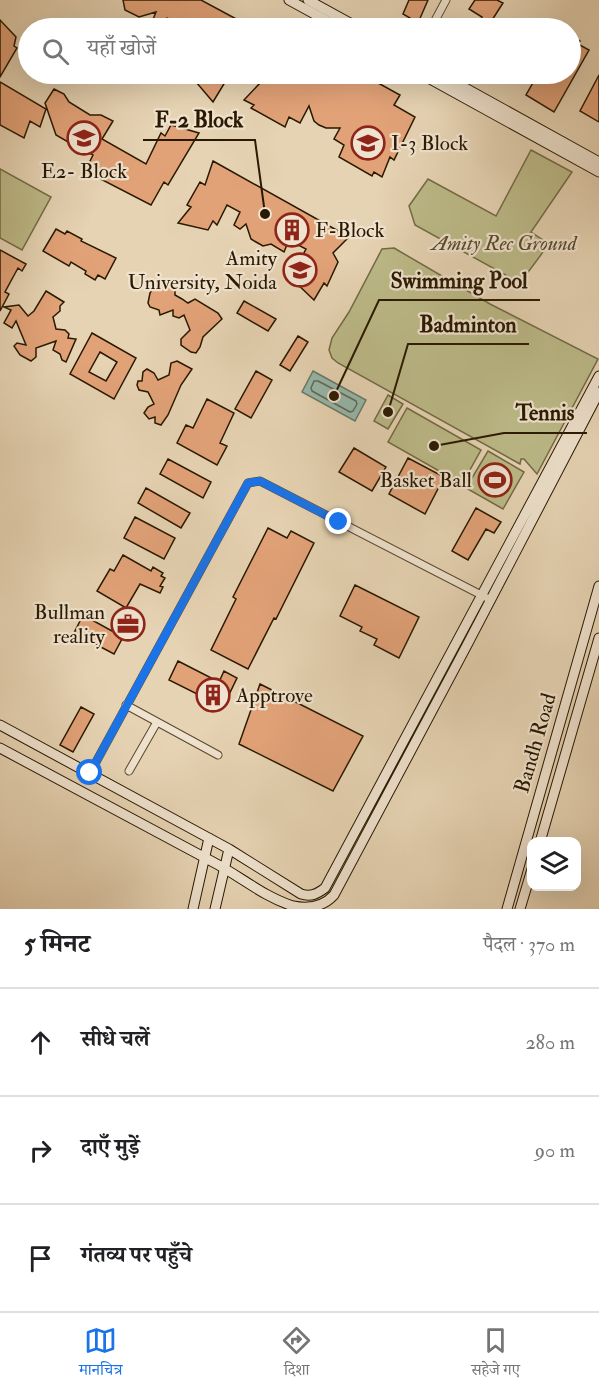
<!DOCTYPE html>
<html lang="hi">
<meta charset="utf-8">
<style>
:root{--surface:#fff;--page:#f6f6f6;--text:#202124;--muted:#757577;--line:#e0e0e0;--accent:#1a73e8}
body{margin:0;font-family:"IM FELL Double Pica","Noto Serif Devanagari",serif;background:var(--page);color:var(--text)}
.controls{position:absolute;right:18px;bottom:18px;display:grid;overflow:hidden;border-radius:12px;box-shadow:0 6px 24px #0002}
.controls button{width:54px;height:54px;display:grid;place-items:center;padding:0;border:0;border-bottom:2px solid var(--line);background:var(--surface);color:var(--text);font:30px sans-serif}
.stop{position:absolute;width:18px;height:18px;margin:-14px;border:4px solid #1a73e8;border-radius:50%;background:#fff}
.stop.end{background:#1a73e8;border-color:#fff;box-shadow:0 2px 6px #0008}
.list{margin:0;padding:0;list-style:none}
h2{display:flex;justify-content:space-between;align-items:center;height:78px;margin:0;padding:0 24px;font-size:26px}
h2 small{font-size:20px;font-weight:400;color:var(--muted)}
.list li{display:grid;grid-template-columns:39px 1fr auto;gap:18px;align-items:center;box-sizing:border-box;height:108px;padding:0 24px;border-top:2px solid var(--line)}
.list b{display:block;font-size:22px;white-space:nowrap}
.list em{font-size:20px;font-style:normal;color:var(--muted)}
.icon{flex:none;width:33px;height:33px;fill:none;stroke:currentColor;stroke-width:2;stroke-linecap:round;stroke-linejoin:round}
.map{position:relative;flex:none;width:599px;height:909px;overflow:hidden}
.search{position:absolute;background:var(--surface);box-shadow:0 6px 24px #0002;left:18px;right:18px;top:18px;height:66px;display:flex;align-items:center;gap:15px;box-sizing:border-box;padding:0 21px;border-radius:33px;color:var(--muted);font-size:22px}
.sheet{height:402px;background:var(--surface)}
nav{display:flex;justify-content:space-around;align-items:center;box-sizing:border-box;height:84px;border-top:2px solid var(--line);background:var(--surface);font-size:16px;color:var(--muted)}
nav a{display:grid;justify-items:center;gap:3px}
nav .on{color:var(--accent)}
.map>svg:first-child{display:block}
</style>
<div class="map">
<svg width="599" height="909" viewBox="0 0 599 909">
<rect width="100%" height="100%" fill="#e6d3b3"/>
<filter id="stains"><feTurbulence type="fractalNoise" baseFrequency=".00333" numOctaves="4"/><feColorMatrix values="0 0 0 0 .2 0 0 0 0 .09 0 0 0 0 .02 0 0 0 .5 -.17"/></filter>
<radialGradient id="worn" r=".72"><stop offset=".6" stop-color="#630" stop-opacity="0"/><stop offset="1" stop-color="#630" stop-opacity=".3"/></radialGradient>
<!-- green -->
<path fill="#bcba88" stroke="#726a44" stroke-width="1.5" d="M531,150L572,172L531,232L549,244L520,283L415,225L409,206L428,179L496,216Z
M0,169L51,197L22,250L0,238Z
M394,248L490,304L598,359L537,474L524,459H521L520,464L338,363L332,358L329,350L332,338L349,312L382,249Z
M388,395L403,404L388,429L374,421Z
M407,408L481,450L462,484L388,442Z
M488,451L524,472L503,509L466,488Z"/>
<!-- water -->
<path fill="#96b8ac" stroke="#6a7867" stroke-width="1.5" d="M313,371L366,400L355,421L302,392Z"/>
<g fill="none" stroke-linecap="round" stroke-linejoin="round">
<!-- shore -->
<path stroke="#606856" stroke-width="1.5" d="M314,381H318L356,401L357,404L353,411L350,412L312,391L311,388Z"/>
</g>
<!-- building -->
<path fill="#e2a278" stroke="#291900" stroke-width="1.5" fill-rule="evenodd" d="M123,0H201L253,28H186L167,18L162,28L152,22L156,12L139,17L125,10Z
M409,0H428L418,23L403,14Z
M475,0H497L503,3L487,28H475L482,17L469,9Z
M0,20L16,37L14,46L17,48L0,77Z
M570,35L580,41L578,44L589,50L554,112L526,95L538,74H570Z
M200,74H230L213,102L196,82Z
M259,74H350L357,80L371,79L400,95L394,105L415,117L394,160L390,157L382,177L374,172L372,176L339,157L344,145L334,139L340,128H326L319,125L314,121L309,106L300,123L289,117L285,127L251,108L254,105L244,100L260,83L254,81Z
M599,75V122L580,111Z
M0,82L46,109L40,127L30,121L24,138L0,125Z
M54,89L64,94L69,102L90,115H101L113,121L102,139L146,164L161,133L165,136L171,125L199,133L168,185L164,182L151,205L85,171L93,155L85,150L93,134L68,142L56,135L45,103Z
M213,161L349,237L333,253L338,262L327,286L324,283L314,300L293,280L300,270L296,268L306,249L289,240L284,252L271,244L263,246L256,242L251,239L246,224L240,229L234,225L240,212L227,205L217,225L213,221L208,230L178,223L191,207L187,205L200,182L205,185Z
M56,229L65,234L67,231L82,239L81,241L116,258L105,279L98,275L95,280L85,274L86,271L71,262L69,266L43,251Z
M0,250L26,264L22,271L18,268L5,292L9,294L0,311Z
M158,281L175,289V295L182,299L188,303L195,299L218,313L222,319L203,337L200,347L196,353L191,352L181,345V339L190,330L184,315L179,318L173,316V310L160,315L159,310L150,307L148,303L150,293Z
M46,291L64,302L60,306V311L53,317L56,329L65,330L69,334L68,338L76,339L66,362L62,360L60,354L53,350L56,341L36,348V357L31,361L20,355L14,346L17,343L26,345L16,321L12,328L4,323L11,310L4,307L19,305L28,316L34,311Z
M244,301L276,319L268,331L237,313Z
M92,333L136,358L114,399L70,374ZM100,352L117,362L106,381L89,372Z
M298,336L308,342L290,371L280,365Z
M177,361L192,369L181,385L168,415L161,425L155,423V417L149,419L144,413L148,407L154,404L148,392L139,390L137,385L138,381H142L143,372L147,369L154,373L158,380L169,375L171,363Z
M256,371L272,380L251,418L235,409Z
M207,399L234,413L220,443L227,446L217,465L177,443L186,425L193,428Z
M354,448L386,467L372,491L339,472Z
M408,458L444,477L425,514L389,494Z
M168,459L211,482L203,498L160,474Z
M146,488L190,513L181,528L138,503Z
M476,508L501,522L494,533L486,529L468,560L452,551Z
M135,517L175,538L164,559L124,538Z
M268,528L287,538L291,531L314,543L276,619L274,618L248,669L211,650L236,599L233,597Z
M123,555L151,571L153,567L163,573L161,576L165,578L160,586L163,587L160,593L140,584L126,608L97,591L110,569L114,571Z
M355,585L419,617L399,658L374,645L377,639L360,631L362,627L340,616Z
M83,615L123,637L114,654L74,633Z
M178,661L219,682L224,671L237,678L223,707L169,680Z
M260,684L363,736L333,791L239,744Z
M81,707L94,714L73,752L60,745Z"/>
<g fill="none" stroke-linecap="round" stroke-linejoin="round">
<!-- street casing -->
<g stroke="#58482d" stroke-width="9">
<path id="street" d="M431,28L446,0
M126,705L218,755
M129,771L157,722
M90,773L248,483L260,481L491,600"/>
</g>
<!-- secondary casing -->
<g stroke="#291900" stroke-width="11">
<path id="secondary" d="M289,0L340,28
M308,0L359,28
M421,74L599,172
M440,74L599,162
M0,725L229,849L301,894C311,897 317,894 325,888L599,376
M0,748C71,786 142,824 213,862C240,876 264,897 293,906C308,909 323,907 334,895L466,647L599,392
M540,842L599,638
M193,909L209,838
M215,909L229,849
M507,909L599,586
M520,909L532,869"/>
</g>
<!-- street -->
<use href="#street" stroke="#efe2ce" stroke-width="7"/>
<!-- secondary -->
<use href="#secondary" stroke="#efe2ce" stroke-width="9"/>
</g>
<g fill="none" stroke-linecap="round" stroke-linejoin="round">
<!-- route -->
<path stroke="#1a73e8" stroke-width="8" d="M90,773L248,483L260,481L339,522"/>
</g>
<!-- icons -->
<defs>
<g id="university-ring" transform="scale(1.725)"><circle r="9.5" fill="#efe2ce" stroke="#8f2418" stroke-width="1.5"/><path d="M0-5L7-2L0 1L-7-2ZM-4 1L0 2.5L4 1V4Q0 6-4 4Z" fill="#8f2418"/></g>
<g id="building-ring" transform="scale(1.725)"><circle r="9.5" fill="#efe2ce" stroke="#8f2418" stroke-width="1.5"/><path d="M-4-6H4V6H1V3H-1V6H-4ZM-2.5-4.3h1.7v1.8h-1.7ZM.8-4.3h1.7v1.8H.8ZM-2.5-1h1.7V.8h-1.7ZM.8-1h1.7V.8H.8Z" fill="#8f2418"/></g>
<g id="stadium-ring" transform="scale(1.725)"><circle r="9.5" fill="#efe2ce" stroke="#8f2418" stroke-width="1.5"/><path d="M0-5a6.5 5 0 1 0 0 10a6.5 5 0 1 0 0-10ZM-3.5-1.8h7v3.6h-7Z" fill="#8f2418"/></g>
<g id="office-ring" transform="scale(1.725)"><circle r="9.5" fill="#efe2ce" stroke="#8f2418" stroke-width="1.5"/><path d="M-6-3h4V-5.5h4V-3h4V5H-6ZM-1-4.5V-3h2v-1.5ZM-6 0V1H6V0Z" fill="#8f2418"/></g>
</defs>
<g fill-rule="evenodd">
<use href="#university-ring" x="84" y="138"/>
<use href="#university-ring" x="368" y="143"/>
<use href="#building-ring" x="292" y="230"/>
<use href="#university-ring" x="300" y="270"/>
<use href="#stadium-ring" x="495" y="480"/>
<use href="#office-ring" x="128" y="624"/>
<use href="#building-ring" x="213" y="695"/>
</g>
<g text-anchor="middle" stroke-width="4.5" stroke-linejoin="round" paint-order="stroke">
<!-- poi labels -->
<g font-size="21" fill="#291900" stroke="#efe2ce" text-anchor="start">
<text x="391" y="150">I-3 Block</text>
<text x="84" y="178" text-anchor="middle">E2- Block</text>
<text x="315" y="237">F-Block</text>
<text x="277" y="265" text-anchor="end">Amity<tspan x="277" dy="24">University, Noida</tspan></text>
<text x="472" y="487" text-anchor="end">Basket Ball</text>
<text x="105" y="619" text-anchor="end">Bullman<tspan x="105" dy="24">reality</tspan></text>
<text x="236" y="702">Apptrove</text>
</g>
<!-- park labels -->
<g font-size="21" font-style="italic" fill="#554929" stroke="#efe2ce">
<text x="504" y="250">Amity Rec Ground</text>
</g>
<!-- street labels -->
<g font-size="21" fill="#291900" stroke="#efe2ce">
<text transform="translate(535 743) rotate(-74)" y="7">Bandh Road</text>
</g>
</g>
<!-- callouts -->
<path fill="none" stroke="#291900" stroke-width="2" d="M265 214L255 140H143M334 396L379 300H540M388 412L408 344H529M434 446L504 433H587"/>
<g fill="#291900" stroke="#efe2ce" stroke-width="2">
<circle cx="265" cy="214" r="6"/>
<circle cx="334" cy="396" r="6"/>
<circle cx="388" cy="412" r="6"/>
<circle cx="434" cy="446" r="6"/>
</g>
<g font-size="22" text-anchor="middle" font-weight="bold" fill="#291900" stroke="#efe2ce" stroke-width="4.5" stroke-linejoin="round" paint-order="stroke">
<text x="199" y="127">F-2 Block</text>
<text x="459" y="288">Swimming Pool</text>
<text x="468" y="332">Badminton</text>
<text x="545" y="420">Tennis</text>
</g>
<rect width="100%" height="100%" filter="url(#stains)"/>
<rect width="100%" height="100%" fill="url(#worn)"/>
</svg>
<div class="controls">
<button><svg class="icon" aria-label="layers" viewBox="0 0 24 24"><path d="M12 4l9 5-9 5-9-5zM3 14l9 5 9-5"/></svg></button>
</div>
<div class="stop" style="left:90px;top:773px"></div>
<div class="stop end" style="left:339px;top:522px"></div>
<div class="search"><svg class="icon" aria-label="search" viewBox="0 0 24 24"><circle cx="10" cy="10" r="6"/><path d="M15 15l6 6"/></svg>यहाँ खोजें</div>
</div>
<section class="sheet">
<h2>5 मिनट<small>पैदल · 370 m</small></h2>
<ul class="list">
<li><svg class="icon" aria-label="ahead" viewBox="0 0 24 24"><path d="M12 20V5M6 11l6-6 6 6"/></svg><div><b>सीधे चलें</b></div><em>280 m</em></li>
<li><svg class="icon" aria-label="right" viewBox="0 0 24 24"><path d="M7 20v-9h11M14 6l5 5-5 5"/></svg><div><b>दाएँ मुड़ें</b></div><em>90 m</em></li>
<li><svg class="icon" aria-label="arrive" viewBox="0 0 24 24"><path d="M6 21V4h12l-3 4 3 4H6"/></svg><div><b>गंतव्य पर पहुँचे</b></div></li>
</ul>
</section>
<nav>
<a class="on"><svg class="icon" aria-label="map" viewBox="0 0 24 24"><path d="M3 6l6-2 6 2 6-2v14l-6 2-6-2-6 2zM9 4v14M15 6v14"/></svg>मानचित्र</a>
<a><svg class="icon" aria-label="directions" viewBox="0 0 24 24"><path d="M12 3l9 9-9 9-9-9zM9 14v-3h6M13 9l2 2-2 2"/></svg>दिशा</a>
<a><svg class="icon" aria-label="saved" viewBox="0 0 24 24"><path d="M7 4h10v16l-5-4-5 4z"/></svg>सहेजे गए</a>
</nav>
